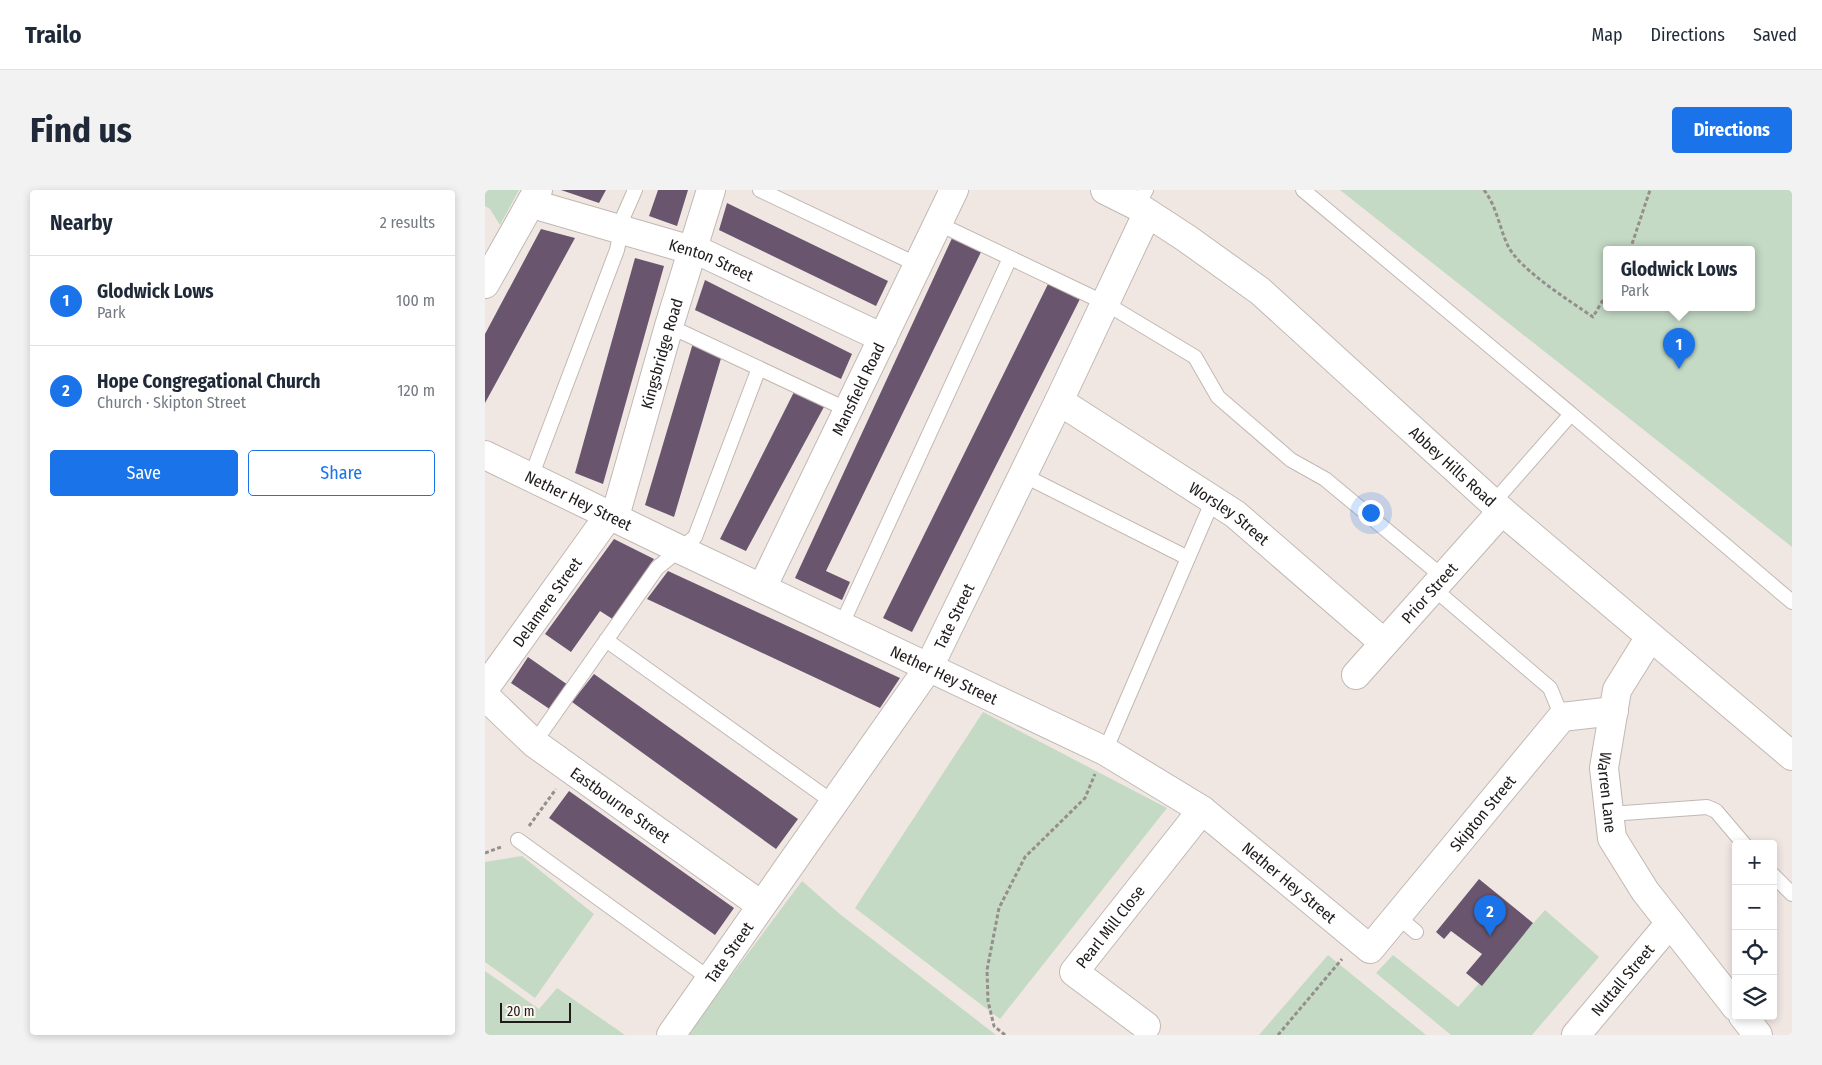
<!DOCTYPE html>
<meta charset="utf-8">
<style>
:root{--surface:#fff;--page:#f2f2f3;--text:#1f2937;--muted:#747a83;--line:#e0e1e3;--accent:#1a73e8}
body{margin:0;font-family:"Fira Sans Condensed",sans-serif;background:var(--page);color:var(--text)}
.controls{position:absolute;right:15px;bottom:15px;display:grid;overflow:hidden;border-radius:5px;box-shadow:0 2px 8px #0003}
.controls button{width:45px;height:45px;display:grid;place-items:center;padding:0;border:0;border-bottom:1px solid var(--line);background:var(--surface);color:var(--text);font:25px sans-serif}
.scale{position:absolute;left:15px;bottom:12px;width:71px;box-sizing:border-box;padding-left:5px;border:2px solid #1e1b1a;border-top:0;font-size:14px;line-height:18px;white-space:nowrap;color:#1e1b1a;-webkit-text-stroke:4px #fdf4f0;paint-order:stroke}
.you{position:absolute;left:885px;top:322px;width:18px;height:18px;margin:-12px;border:4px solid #fff;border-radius:50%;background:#1a73e8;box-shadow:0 0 0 8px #1a73e833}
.badge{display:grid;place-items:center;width:32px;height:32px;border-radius:50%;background:var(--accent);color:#fff;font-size:16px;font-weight:700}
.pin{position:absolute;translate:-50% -41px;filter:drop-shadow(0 1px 2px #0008)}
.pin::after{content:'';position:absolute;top:26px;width:18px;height:15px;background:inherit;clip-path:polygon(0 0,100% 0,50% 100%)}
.popup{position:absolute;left:1118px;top:56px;width:152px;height:65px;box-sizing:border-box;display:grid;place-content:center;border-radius:5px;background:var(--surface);filter:drop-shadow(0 1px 4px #0005);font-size:16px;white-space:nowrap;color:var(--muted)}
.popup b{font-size:19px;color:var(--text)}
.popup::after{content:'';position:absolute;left:50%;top:100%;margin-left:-10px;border:10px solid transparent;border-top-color:var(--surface)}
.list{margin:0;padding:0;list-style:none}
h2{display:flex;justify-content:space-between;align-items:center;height:65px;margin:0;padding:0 20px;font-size:21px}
h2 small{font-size:16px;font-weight:400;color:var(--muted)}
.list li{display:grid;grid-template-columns:32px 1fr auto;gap:15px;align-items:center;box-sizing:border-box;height:90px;padding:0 20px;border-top:1px solid var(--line)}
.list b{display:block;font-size:19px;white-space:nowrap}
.list p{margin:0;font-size:16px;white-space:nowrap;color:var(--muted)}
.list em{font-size:16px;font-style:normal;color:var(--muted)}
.actions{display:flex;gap:10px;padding:15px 20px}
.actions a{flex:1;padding:11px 0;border:1px solid var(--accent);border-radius:5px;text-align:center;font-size:18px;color:var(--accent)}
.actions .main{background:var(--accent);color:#fff}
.icon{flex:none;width:28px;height:28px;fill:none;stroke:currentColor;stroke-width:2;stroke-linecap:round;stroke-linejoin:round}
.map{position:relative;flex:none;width:1307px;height:845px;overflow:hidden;border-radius:5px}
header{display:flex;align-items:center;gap:30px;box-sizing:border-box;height:70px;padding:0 25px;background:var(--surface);border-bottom:1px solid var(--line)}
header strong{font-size:24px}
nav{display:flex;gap:28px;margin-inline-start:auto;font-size:18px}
.intro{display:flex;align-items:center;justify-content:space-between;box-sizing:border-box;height:120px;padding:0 30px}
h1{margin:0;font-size:35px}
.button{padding:12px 22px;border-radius:5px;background:var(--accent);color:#fff;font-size:18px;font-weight:700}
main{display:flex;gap:30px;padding:0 30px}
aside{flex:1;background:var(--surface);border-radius:5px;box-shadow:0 2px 8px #0003}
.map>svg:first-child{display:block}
</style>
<header>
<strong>Trailo</strong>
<nav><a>Map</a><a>Directions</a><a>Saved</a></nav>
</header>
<div class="intro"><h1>Find us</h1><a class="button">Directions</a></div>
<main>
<aside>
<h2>Nearby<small>2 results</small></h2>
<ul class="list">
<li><span class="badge">1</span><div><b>Glodwick Lows</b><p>Park</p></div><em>100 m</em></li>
<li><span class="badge">2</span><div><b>Hope Congregational Church</b><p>Church · Skipton Street</p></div><em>120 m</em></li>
</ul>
<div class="actions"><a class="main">Save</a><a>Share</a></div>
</aside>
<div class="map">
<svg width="1307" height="845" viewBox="0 0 1307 845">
<rect width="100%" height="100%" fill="#f0e7e3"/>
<!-- green -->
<path fill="#c4dac5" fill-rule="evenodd" d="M0,0H34L15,35L5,19L0,16Z
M855,0H1307V357ZM1266,60V118H1122V60Z
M498,522L682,618L515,829L370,718Z
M37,666L109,724L50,808L0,772V672Z
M317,691L356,725L511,845H202Z
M1060,720L1114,767L1047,845H966L891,783L908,765L973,817Z
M843,765L941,845H774Z
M0,781L54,819L72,798L140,845H0Z"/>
<!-- building -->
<path fill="#6a556e" d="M76,0H121L114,13Z
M173,0H203L192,36L164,26Z
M242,13L403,91L391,116L234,40Z
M56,39L90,48L0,213V144Z
M468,46L497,60L341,381L365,392L357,410L310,388Z
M150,68L179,76L118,294L90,283Z
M220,90L367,164L356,189L210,120Z
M564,92L596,107L427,442L398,428Z
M208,153L237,165L189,327L160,315Z
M309,202L340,215L261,361L235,349Z
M129,349L169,369L129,430L115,421L86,462L60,444Z
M183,381L415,488L395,518L162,409Z
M43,467L83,495L66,520L26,493Z
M109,484L313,629L291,659L87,512Z
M84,601L249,718L230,745L64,628Z
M994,689L1048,733L997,796L981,783L997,764L966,741L959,749L951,742Z"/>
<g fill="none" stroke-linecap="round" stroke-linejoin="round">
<!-- service casing -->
<g stroke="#c1b8b4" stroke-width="16">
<path id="service" d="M275,0L433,75
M818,0L1086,224L1008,313
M652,16L661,0
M454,34L620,113L710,167L733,207L806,270L840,289L958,387
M184,136L363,220
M1086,224L1307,412
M538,285L703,368
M46,287L132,60L139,25L150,0
M948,398L1065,498L1077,527
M356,436L525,68
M121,450L349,613
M49,553L172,378L210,347L274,178
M620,561L728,310
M1125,624L1222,617L1231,621L1259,654
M33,650L225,789
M1288,685L1307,704
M913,727L931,742"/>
</g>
<!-- minor casing -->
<g stroke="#c1b8b4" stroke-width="30">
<g id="minor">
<path id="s1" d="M47,11L58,17L220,64L398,148"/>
<path d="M0,94L53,0"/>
<path id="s2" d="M574,211L750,324L899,453"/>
<path id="s3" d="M0,265L194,359L620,561L717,620L885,759L1077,527L1129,521"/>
<path id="s4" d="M277,398L469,0"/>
<path id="s5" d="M1165,447L1132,500L1119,578L1127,648L1160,701L1251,817"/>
<path id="s6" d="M871,485L1017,321"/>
<path id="s7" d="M0,498L117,335L133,316L184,136L226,0"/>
<path id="s8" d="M0,506L49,553L276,715"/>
<path d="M1258,826L1273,845"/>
<path id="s9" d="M661,836L589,782L717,620"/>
<path id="s10" d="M186,845L444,477L574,211L662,24"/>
<path id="s11" d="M1091,845L1185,733"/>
</g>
</g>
<!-- secondary casing -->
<g stroke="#c1b8b4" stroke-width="30">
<g id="secondary">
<path id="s12" d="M620,0L652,16L701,48L775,101L1017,321L1307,566"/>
</g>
</g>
<!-- path -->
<path stroke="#958e8c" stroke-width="3" stroke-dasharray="4 2.5" stroke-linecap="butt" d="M999,0C1012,17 1014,37 1023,56C1035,80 1085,111 1108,127L1122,103
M1145,60L1165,0
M44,636L71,599
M0,663L16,657
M520,845L509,836L503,811L502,780L514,718L540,667L600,608L610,584
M793,845L857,769"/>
<!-- service -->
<use href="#service" stroke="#fff" stroke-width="14"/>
<!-- minor -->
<use href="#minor" stroke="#fff" stroke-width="28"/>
<!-- secondary -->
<use href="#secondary" stroke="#fff" stroke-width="28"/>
</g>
<g text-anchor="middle" stroke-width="5" stroke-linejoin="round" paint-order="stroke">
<!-- street labels -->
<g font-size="16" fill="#1e1b1a" stroke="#fdf4f0">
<text dy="6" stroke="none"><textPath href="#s1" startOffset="189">Kenton Street</textPath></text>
<text dy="6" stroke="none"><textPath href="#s7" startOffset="384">Kingsbridge Road</textPath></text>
<text dy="6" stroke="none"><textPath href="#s4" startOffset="221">Mansfield Road</textPath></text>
<text dy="6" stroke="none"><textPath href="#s12" startOffset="446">Abbey Hills Road</textPath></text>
<text dy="6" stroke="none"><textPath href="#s3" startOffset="104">Nether Hey Street</textPath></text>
<text dy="6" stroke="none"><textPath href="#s2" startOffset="204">Worsley Street</textPath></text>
<text dy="6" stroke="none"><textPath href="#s6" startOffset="110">Prior Street</textPath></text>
<text dy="6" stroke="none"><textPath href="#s7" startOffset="106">Delamere Street</textPath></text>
<text dy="6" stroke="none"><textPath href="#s10" startOffset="506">Tate Street</textPath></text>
<text dy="6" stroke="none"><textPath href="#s3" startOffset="509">Nether Hey Street</textPath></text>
<text dy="6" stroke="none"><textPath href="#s5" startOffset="166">Warren Lane</textPath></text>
<text dy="6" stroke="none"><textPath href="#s8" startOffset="174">Eastbourne Street</textPath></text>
<text dy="6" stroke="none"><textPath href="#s3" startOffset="1195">Skipton Street</textPath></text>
<text dy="6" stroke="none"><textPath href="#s3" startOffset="914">Nether Hey Street</textPath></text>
<text dy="6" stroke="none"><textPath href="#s9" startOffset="148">Pearl Mill Close</textPath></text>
<text dy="6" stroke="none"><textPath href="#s10" startOffset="101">Tate Street</textPath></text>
<text dy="6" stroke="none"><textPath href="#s11" startOffset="72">Nuttall Street</textPath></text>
</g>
</g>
</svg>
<div class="controls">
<button>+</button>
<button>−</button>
<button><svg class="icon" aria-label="locate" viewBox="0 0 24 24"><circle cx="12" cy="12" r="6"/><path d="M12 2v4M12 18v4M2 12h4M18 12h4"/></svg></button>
<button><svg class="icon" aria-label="layers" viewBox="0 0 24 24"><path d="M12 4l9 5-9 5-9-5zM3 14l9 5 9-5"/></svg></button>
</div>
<div class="scale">20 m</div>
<div class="you"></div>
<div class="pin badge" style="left:1194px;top:179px">1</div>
<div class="popup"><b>Glodwick Lows</b>Park</div>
<div class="pin badge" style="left:1005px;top:746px">2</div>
</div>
</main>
